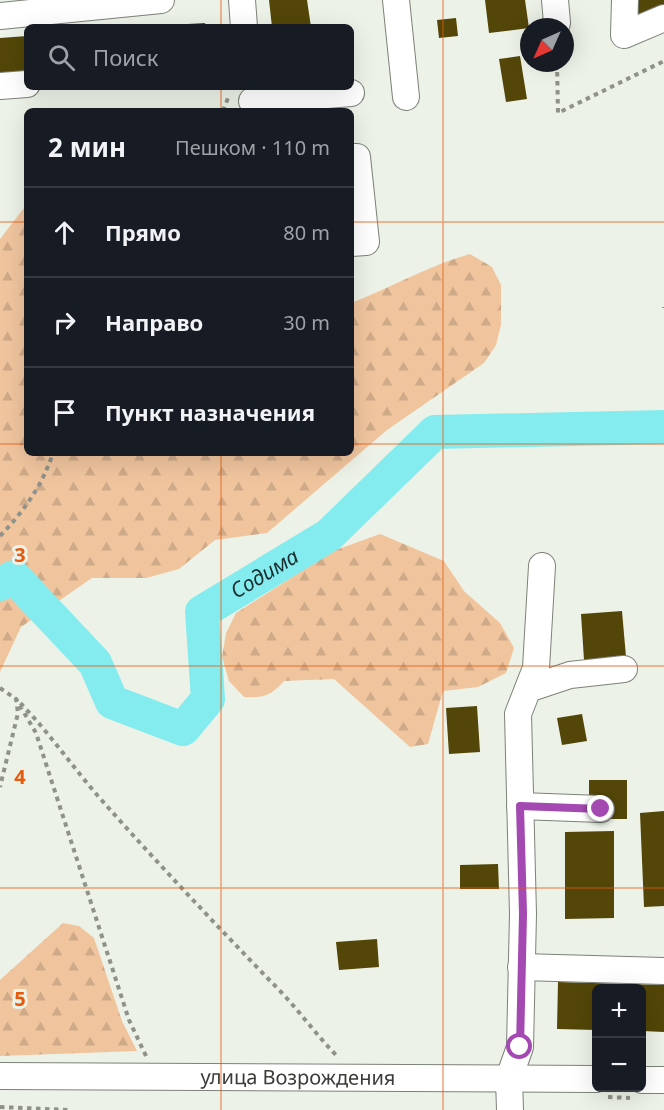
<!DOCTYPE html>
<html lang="ru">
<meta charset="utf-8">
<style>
:root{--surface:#171b24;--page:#20242c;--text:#f1f3f6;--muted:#9ea1a6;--line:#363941}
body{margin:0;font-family:"Noto Sans",sans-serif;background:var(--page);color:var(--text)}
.controls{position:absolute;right:18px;bottom:18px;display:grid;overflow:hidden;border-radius:9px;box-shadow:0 6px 24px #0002}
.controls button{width:54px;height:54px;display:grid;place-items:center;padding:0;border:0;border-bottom:2px solid var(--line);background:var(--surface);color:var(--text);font:30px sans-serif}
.compass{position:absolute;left:520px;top:18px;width:54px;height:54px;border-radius:50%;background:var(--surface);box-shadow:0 6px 24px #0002;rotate:225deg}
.stop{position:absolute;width:18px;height:18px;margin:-14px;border:4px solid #a448b2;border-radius:50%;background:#fff}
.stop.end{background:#a448b2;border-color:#fff;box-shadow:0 2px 6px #0008}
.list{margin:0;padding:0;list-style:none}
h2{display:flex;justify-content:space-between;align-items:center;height:78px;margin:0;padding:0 24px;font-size:26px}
h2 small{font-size:20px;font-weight:400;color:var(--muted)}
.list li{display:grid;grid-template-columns:39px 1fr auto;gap:18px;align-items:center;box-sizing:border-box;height:90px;padding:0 24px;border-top:2px solid var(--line)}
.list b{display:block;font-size:22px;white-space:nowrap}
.list em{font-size:20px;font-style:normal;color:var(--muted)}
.icon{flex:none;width:33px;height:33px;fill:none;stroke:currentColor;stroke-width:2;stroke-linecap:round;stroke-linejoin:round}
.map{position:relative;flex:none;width:664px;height:1110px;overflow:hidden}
.search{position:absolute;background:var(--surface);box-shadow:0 6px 24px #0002;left:24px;top:24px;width:330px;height:66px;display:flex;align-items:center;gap:15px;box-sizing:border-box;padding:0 21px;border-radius:9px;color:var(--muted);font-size:22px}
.panel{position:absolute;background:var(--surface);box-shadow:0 6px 24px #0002;left:24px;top:108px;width:330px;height:348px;border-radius:9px}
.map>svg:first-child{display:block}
</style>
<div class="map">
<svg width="664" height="1110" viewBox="0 0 664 1110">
<defs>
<pattern id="forest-firs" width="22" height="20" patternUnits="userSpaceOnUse" patternTransform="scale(1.5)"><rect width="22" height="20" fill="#f0c59e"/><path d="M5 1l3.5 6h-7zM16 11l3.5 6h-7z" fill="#cfaa89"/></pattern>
</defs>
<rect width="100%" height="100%" fill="#ecf2e7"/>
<!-- forest -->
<path fill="url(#forest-firs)" d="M27,204V453H351V303C391,288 429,265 470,254L492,267L501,285V325L496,345L484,363L387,430L267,533L215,540L179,569L146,578H92L21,627L0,672V239Z
M380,534L444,561L464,591L500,623L514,648L506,673L478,687L443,691L428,744L410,747L334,679L284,681C271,696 263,698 244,697L229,681L222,657L226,633L236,613L333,551Z
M63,923L79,926L94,938L122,1021L137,1051L0,1056V980Z"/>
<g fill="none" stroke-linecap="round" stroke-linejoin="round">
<!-- river -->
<path stroke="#84ecef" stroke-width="34" id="s1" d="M0,584L14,577L95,663L112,702L183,729L208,699L202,612L329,535L435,432L664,427"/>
</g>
<!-- building -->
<path fill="#534608" d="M269,0H307L311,27H272Z
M485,0H525L529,28L489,33Z
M634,0H664V6L634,18Z
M456,18L458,36L439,38L437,20Z
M205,23L206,27H170V25Z
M27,36V72L0,74V38Z
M520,56L527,99L506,102L499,59Z
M622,611L626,657L584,660L581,614Z
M477,706L480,752L449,754L446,708Z
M582,714L587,741L562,745L557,718Z
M589,780H627V819H608L589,800Z
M664,811V906L644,907L640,813Z
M614,831V918L565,919V832Z
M498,864L499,889H460V865Z
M377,939L379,967L339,970L336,942Z
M558,982L664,985V1032L642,1031V988H596V1030L557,1029Z"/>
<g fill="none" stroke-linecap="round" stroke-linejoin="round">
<!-- minor casing -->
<g stroke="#7c8278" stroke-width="28">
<g id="minor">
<path d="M242,0L244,27"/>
<path d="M396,0L406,97"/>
<path d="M555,0L557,23"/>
<path d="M625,0L624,35L664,18"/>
<path d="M0,16L161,0"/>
<path d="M0,86L27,84"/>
<path d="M252,101L351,93"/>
<path d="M351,157H357L366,242L351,243"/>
<path d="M528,689L570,675L624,669"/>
<path d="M520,806L601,809"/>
<path d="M521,967L664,971"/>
<path id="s2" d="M0,1076L596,1079"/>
<path d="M642,1080H664"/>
<path d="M510,1110L509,1078L520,1047L523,914L518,714L536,668L542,566"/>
</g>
</g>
<!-- path -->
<path stroke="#8e928a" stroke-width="4" stroke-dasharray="4.5 4.5" stroke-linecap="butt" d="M557,63L558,113L664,61
M223,111L228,98H231
M664,308V307
M0,536C24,511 42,486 53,453
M0,688L16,699L18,713L0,787
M146,1056L129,1020L36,733L16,699C47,729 70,764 98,796C157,863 219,928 281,992C301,1013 317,1036 338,1057
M608,1097L630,1098
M0,1107L69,1110"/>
<!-- minor -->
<use href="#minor" stroke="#fff" stroke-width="26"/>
</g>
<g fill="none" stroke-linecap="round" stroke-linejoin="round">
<!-- route -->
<path stroke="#a448b2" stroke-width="8" d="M520,1047L523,914L520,806L601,809"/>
</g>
<!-- grid -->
<path fill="none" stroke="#e8590c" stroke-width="1.5" stroke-opacity="0.55" d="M221,0V27M443,0V1110M221,87V111M0,222H27M351,222H664M0,444H27M351,444H664M221,453V1110M0,666H664M0,888H664"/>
<g text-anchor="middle" stroke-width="6" stroke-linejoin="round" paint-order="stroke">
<!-- street labels -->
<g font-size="20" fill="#393c37" stroke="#ecf2e7">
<text dy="7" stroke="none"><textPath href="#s2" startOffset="298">улица Возрождения</textPath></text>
</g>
<!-- water labels -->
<g font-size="21" font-style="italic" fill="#1a2e2f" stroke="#ecf2e7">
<text dy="7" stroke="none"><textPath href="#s1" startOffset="452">Содима</textPath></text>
</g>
</g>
<g font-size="20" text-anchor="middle" font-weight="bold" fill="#e8590c" stroke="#ecf2e7" stroke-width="6" stroke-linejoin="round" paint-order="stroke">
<text x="20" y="562">3</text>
<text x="20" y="784">4</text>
<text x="20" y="1006">5</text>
</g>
</svg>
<div class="controls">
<button>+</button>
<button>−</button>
</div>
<svg class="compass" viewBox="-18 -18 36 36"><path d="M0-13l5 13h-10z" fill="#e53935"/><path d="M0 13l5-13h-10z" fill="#9ea1a6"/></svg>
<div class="stop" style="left:520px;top:1047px"></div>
<div class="stop end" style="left:601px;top:809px"></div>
<div class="search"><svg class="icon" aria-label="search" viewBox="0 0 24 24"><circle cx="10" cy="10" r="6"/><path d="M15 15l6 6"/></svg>Поиск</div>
<section class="panel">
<h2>2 мин<small>Пешком · 110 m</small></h2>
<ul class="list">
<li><svg class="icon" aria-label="ahead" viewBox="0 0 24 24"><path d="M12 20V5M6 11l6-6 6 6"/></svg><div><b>Прямо</b></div><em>80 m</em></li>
<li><svg class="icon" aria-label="right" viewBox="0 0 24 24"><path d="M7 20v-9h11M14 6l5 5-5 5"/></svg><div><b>Направо</b></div><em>30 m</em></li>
<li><svg class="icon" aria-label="arrive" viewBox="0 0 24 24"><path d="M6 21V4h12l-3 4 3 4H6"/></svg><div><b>Пункт назначения</b></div></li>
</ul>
</section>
</div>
